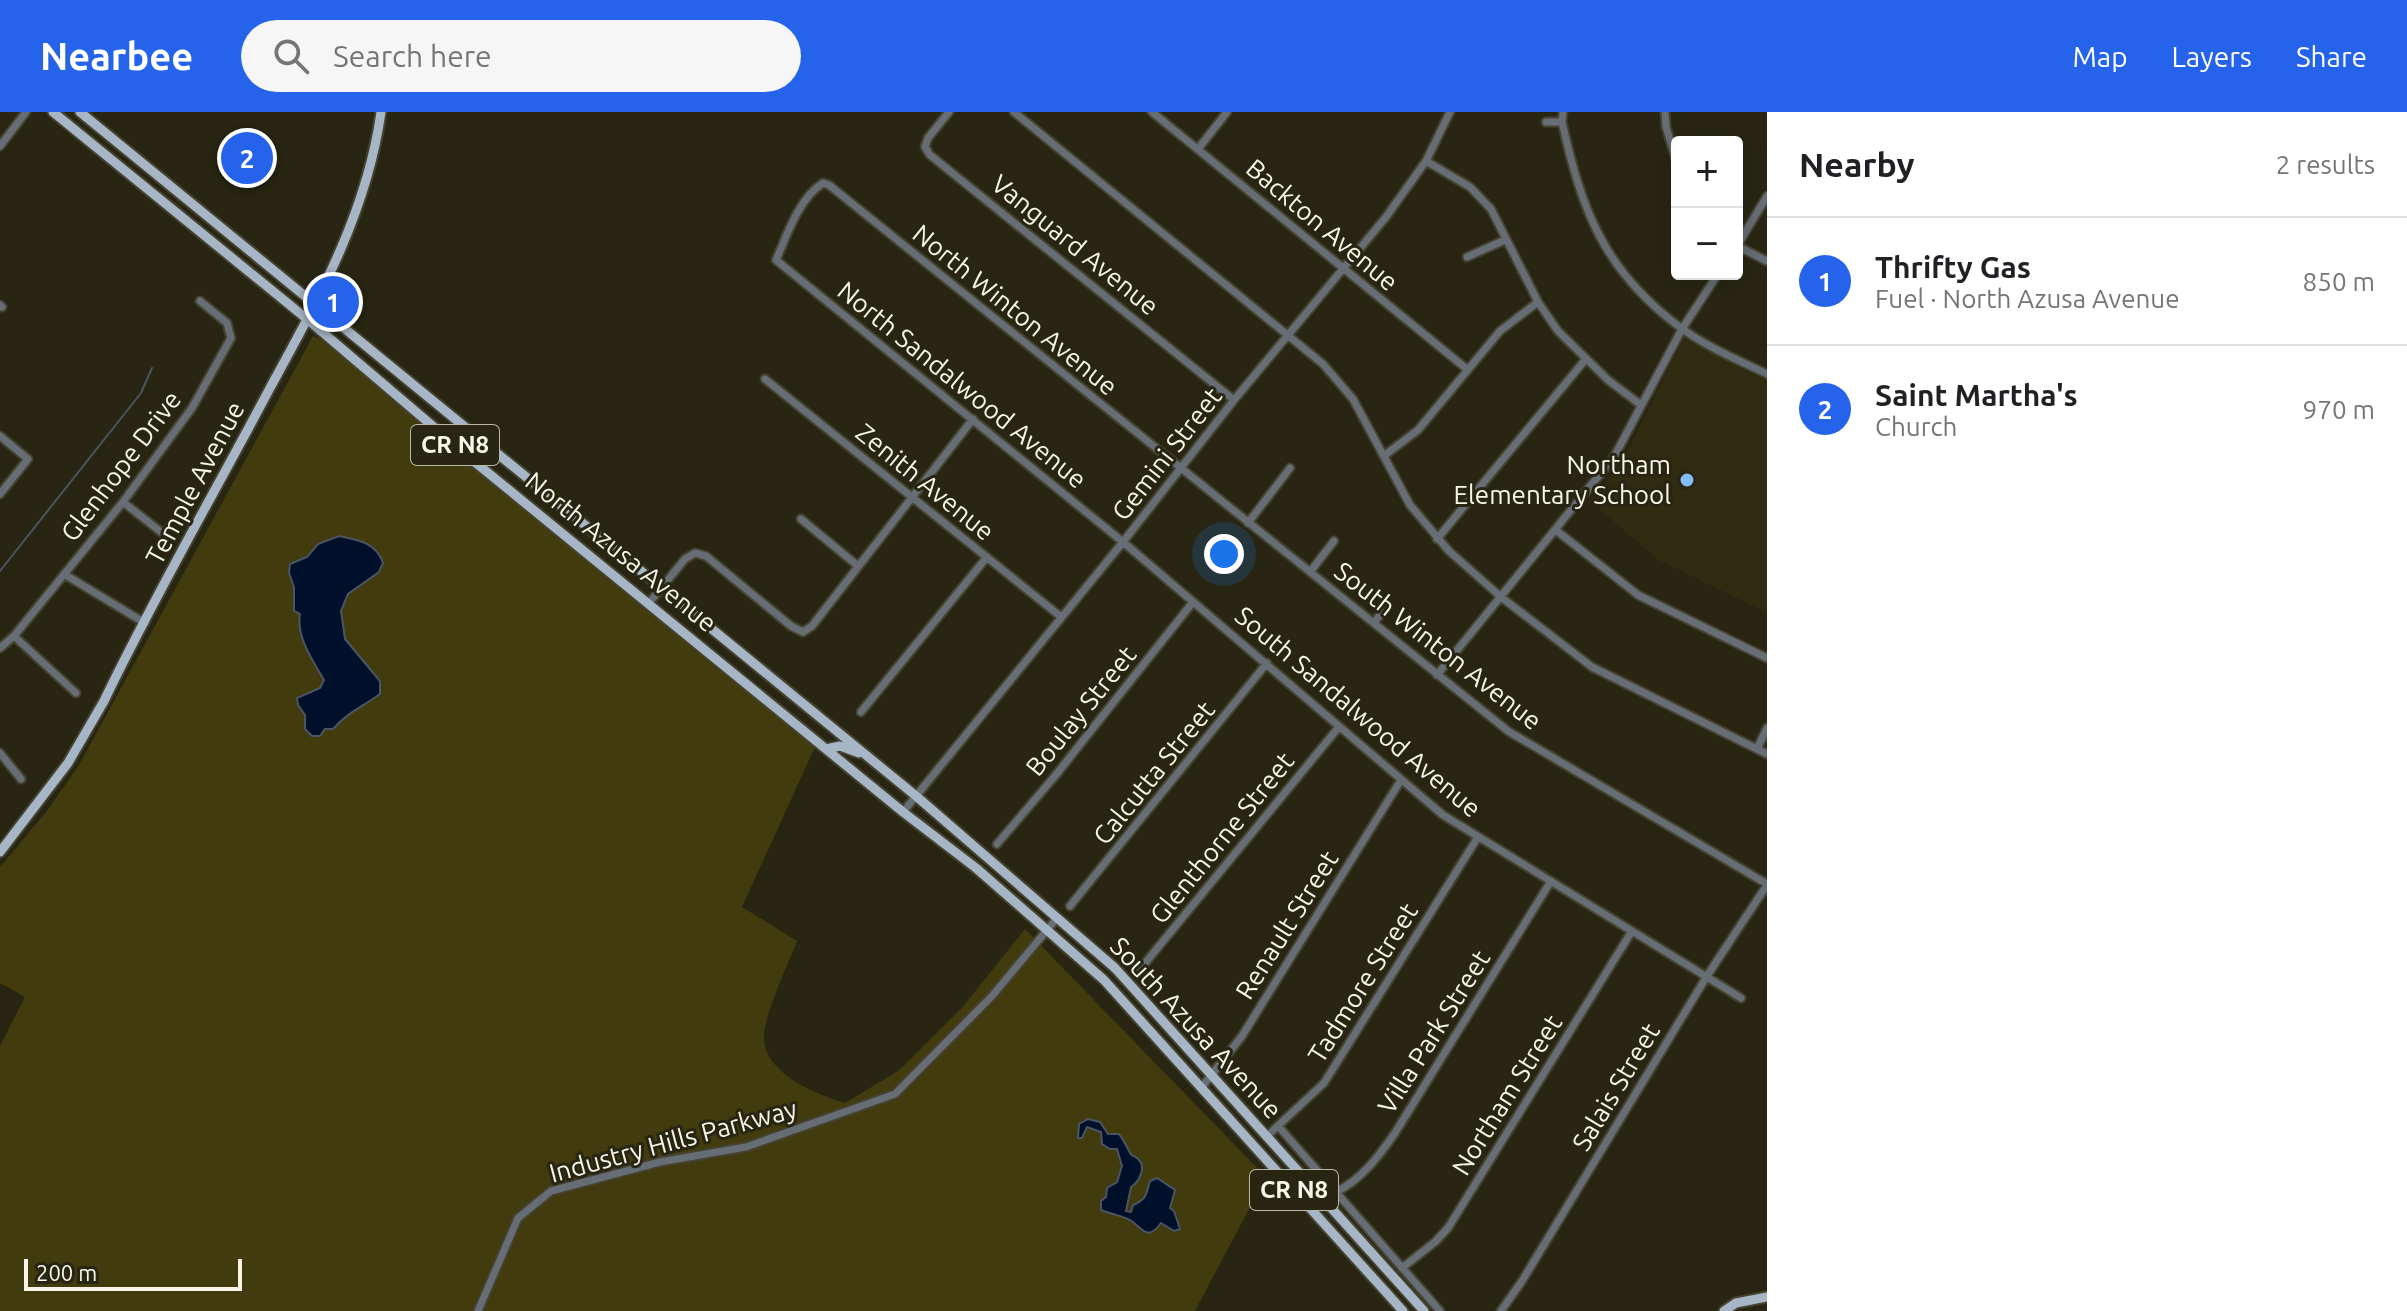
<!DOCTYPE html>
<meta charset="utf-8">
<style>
:root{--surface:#fff;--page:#f6f6f6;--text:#202124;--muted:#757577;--line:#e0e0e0;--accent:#2563eb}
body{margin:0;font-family:Ubuntu,sans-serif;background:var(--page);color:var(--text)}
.controls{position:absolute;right:24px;top:24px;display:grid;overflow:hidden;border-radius:8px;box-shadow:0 4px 20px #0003}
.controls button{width:72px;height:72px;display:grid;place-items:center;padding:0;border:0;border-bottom:2px solid var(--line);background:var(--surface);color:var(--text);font:40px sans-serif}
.scale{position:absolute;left:24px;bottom:20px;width:218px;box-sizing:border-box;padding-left:8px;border:4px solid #f7f6e9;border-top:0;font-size:22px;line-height:28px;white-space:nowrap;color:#f7f6e9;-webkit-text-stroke:6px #282612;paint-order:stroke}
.you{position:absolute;left:1224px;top:442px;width:28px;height:28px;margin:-20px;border:6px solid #fff;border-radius:50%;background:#1a73e8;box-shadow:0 0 0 12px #1a73e833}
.badge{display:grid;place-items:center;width:52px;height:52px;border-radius:50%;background:var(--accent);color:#fff;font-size:26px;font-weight:700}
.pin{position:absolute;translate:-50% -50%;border:4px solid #fff;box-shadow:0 2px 8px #0006}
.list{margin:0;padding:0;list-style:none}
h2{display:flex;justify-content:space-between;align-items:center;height:104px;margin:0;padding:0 32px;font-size:34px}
h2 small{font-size:26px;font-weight:400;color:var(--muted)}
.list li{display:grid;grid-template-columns:52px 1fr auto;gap:24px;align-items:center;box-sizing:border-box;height:128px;padding:0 32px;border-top:2px solid var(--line)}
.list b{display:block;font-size:30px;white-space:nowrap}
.list p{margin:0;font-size:26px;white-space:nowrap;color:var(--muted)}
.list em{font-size:26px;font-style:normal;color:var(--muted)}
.icon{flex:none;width:44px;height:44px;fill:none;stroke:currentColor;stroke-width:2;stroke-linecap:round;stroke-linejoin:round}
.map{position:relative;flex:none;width:1767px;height:1199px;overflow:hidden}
header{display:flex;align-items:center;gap:48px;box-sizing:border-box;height:112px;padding:0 40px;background:var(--accent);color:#fff}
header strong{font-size:38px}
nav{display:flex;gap:44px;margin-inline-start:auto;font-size:28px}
.search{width:560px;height:72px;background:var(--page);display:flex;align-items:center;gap:20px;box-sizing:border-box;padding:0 28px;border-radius:44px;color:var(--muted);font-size:30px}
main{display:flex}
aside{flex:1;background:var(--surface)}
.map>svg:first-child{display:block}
</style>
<header>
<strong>Nearbee</strong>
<div class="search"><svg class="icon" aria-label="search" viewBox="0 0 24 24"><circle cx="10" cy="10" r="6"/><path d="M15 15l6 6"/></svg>Search here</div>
<nav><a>Map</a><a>Layers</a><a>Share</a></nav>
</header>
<main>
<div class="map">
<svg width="1767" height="1199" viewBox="0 0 1767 1199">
<rect width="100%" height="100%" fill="#282612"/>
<!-- built -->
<path fill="#2f2c11" d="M1684,227L1767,269V501L1659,448L1590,389L1624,347Z"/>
<!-- green -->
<path fill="#413b0e" d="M313,224L321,227L815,635L742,795L797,829C788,853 765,900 764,924C763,961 815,982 845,991L898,959L961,897L1025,817L1266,1065L1195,1199H0V934L25,885L0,871V755L46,700L79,653Z"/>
<!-- water -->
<path fill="#00102a" stroke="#4a5563" stroke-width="2" d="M339,424C358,428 376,430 383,451L379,460L348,482L341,499L345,527L380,569V582C362,595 348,600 333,617H325L320,624H312L305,617V603L298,593L297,586L320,576L324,568C313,549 296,525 300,502L294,499V475L289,461L290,452L307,445L318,432Z
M1088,1007L1100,1010L1108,1022H1119C1124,1028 1125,1032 1129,1039C1133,1047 1132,1041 1138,1047C1147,1055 1139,1070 1131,1075L1126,1099L1131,1100L1133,1093C1147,1087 1146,1082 1150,1069L1157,1066L1175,1078L1170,1096L1174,1099L1180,1117L1174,1119L1161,1111C1146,1132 1141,1113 1128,1107C1120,1103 1110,1102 1101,1098V1089L1106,1085L1107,1076L1117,1070L1122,1054L1117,1037H1110L1102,1032L1101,1020L1087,1015L1082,1026H1078L1079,1012Z"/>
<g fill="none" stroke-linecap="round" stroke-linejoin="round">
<!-- stream -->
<path stroke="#4a5563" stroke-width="2" d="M0,459L141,281L152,256"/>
<!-- minor casing -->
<g stroke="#454330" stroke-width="11">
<path id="minor" d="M949,0L928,26L925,35L930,43L1234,288
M1014,0L1323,252L1353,287L1410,393L1449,439L1501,485L1592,555L1767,642
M1152,0L1468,258
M1563,0L1562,10C1582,99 1604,159 1681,216C1707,235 1738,248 1767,262
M1665,0L1666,15L1677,51
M1546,10H1562
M0,34L26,0
M1198,37L1227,0
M1426,49L1470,75L1491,97L1538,190L1558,219L1608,268L1641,293
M1737,134L1767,84
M1737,134L1767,149
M1467,145L1505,128
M0,193L2,195
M765,267L1060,504
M0,324L28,347L0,382
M1385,343L1418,318L1500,219L1538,190
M123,390L161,420
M801,407L858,454
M1248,411L1290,356
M1557,419L1638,483L1767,546
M1437,427L1585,248
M1310,460L1334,429
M64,462L145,511
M649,491L685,447L695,441L706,444L791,514L803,520L812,514L973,307
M1374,511L1382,500
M14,524L76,581
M0,536L14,524L123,390L192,296L231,226L227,211L200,189
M1437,563L1614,345L1682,217L1718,162
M861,600L987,445
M1757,637L1767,616
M0,641L21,667
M903,700L1123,430L1234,288L1386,105L1426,49L1450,0
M997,732L1055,664L1193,490
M1070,794L1267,551
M1137,861L1338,616
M1741,886L1443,703L1123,430L776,148C787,123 799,86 823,71L829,73L1508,619L1767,772
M1202,975L1242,924L1401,668
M1279,1015L1440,1199
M1266,1025L1324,971L1478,725
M1336,1080C1362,1067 1379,1044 1395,1021L1551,769
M1402,1156L1435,1130L1448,1116L1632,819
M478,1199L518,1106L551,1079L660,1050L746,1035L895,982L992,884L1057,806
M1501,1199L1522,1169L1707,864L1767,773"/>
</g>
<!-- major casing -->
<g stroke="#454330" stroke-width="13">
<path id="major" d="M53,0L307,207L476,351L903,700L976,756L1104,868L1403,1199
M80,0L916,684L1115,856L1424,1199
M826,637L840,634L859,641
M0,740L68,651L104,589C155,483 215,380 270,276C318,188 367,101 381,0
M1724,1199L1736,1191L1767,1185"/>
</g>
<!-- minor -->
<use href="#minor" stroke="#666d75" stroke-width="7"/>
<!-- major -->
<use href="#major" stroke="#a7b6c6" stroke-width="9"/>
</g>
<!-- markers -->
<circle fill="#82bcfa" stroke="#282612" stroke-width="3" cx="1687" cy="368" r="8"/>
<g text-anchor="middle" stroke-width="6" stroke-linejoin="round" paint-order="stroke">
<!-- shield labels -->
<g fill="#282612" stroke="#b9b8a8" stroke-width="2">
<rect x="411" y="313" width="88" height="40" rx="6"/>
<rect x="1250" y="1058" width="88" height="40" rx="6"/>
</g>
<g font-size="24" font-weight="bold" fill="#f7f6e9">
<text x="455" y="341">CR N8</text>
<text x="1294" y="1086">CR N8</text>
</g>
<!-- street labels -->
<g font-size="26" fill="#f7f6e9" stroke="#282612">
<text transform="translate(1322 113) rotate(40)" y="9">Backton Avenue</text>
<text transform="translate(1075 133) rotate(39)" y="9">Vanguard Avenue</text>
<text transform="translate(1015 198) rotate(39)" y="9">North Winton Avenue</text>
<text transform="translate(962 273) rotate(39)" y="9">North Sandalwood Avenue</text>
<text transform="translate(1167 342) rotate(-52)" y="9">Gemini Street</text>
<text transform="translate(121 354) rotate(-53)" y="9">Glenhope Drive</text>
<text transform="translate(925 370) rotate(39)" y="9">Zenith Avenue</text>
<text transform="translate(195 371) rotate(-62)" y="9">Temple Avenue</text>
<text transform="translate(621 440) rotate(39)" y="9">North Azusa Avenue</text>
<text transform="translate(1438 534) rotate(38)" y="9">South Winton Avenue</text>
<text transform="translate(1081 599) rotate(-51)" y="9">Boulay Street</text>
<text transform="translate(1358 600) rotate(40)" y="9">South Sandalwood Avenue</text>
<text transform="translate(1154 661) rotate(-51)" y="9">Calcutta Street</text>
<text transform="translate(1222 726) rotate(-51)" y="9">Glenthorne Street</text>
<text transform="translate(1287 813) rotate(-58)" y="9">Renault Street</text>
<text transform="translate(1363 871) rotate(-58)" y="9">Tadmore Street</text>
<text transform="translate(1196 916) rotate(47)" y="9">South Azusa Avenue</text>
<text transform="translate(1434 920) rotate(-58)" y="9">Villa Park Street</text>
<text transform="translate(1616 975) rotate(-59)" y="9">Salais Street</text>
<text transform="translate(1507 983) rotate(-58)" y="9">Northam Street</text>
<text transform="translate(673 1029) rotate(-15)" y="9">Industry Hills Parkway</text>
</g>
<!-- poi labels -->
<g font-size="26" fill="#f7f6e9" stroke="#282612" text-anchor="end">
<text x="1671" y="362">Northam<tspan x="1671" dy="30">Elementary School</tspan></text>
</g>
</g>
</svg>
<div class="controls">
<button>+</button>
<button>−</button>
</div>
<div class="scale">200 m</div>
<div class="you"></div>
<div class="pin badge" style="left:333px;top:190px">1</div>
<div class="pin badge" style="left:247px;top:46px">2</div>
</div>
<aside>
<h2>Nearby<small>2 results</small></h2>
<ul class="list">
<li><span class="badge">1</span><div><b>Thrifty Gas</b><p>Fuel · North Azusa Avenue</p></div><em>850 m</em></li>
<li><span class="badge">2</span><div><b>Saint Martha's</b><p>Church</p></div><em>970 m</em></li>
</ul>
</aside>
</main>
